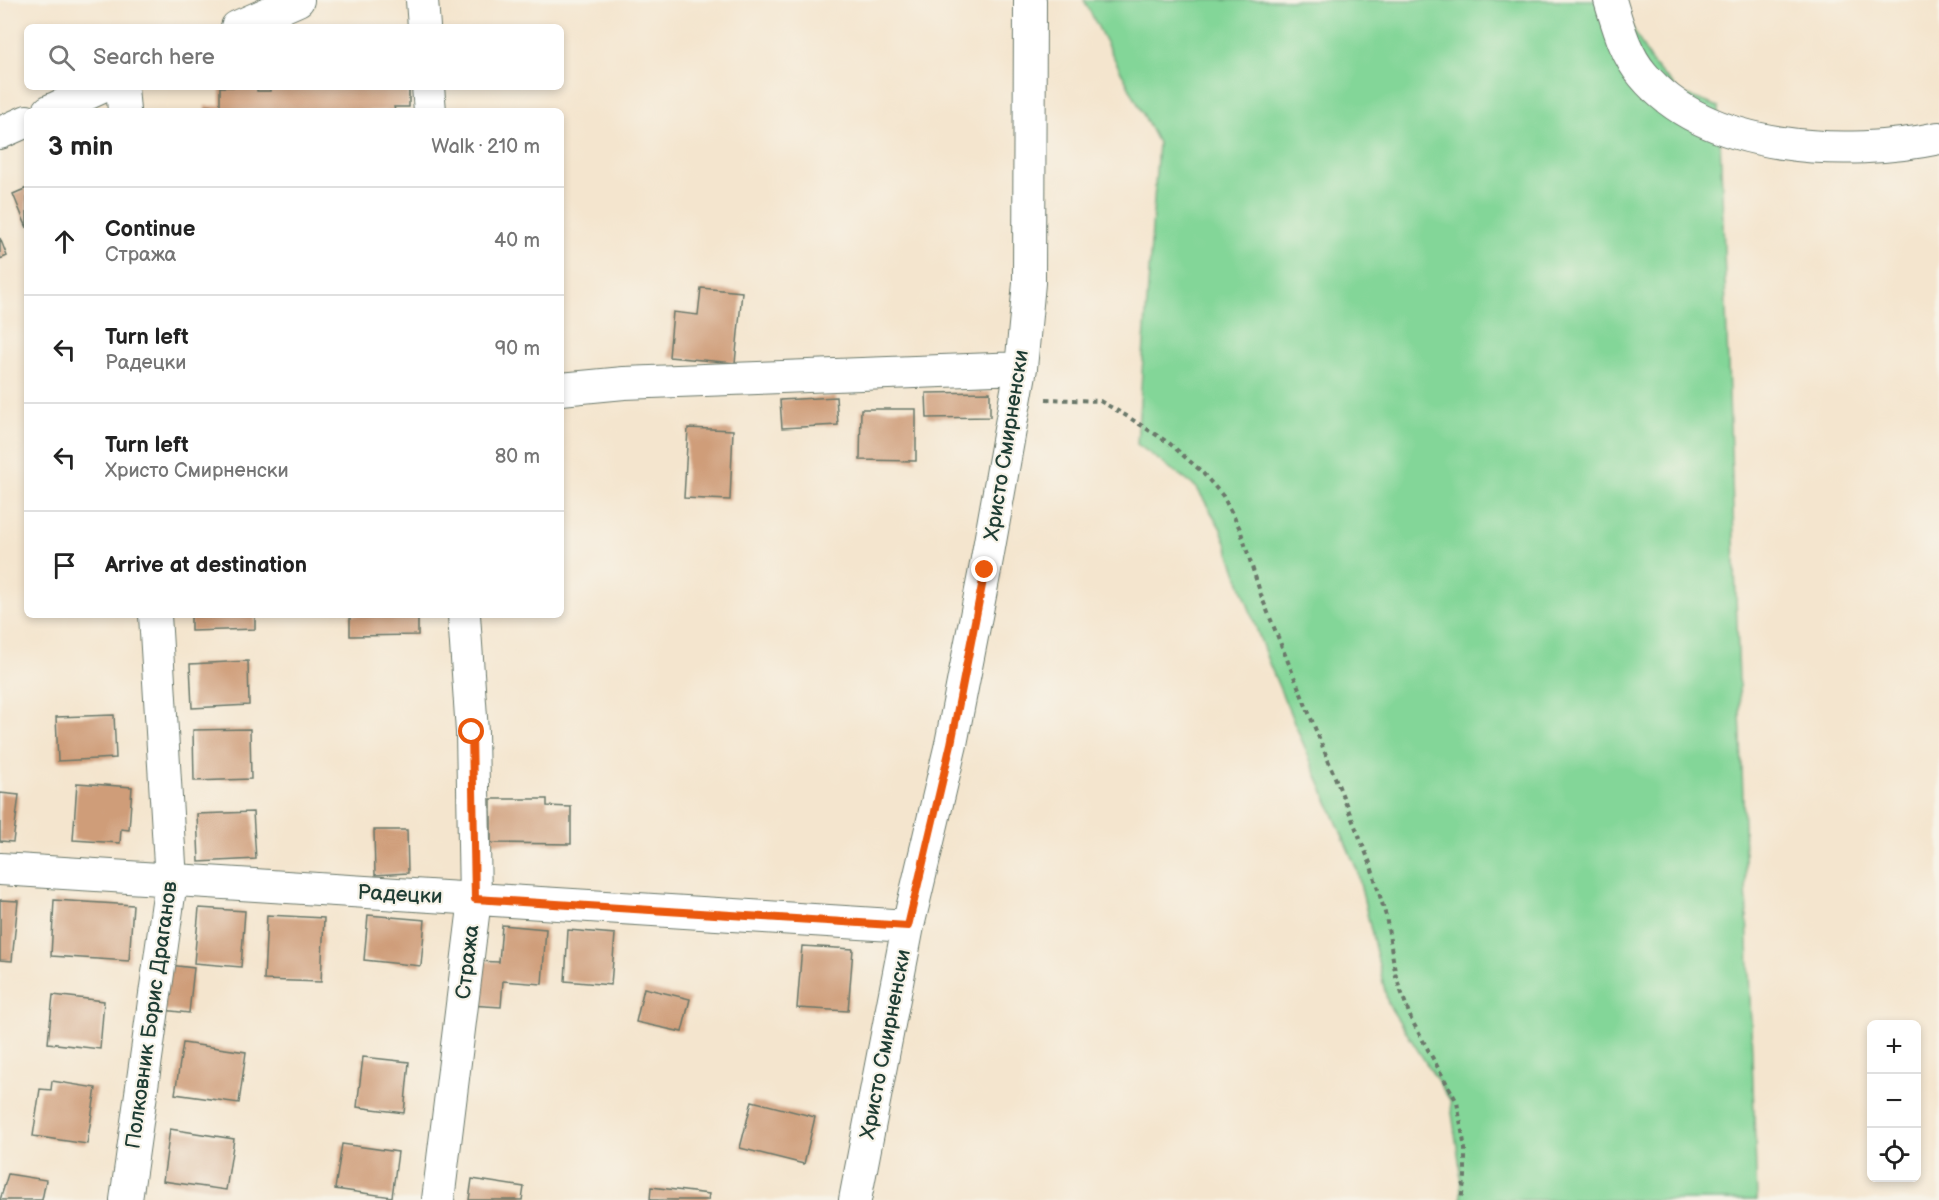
<!DOCTYPE html>
<meta charset="utf-8">
<style>
:root{--surface:#fff;--page:#f2f2f2;--text:#222;--muted:#767676;--line:#e0e0e0}
body{margin:0;font-family:"Balsamiq Sans",sans-serif;background:var(--page);color:var(--text)}
.controls{position:absolute;right:18px;bottom:18px;display:grid;overflow:hidden;border-radius:9px;box-shadow:0 3px 9px #0003}
.controls button{width:54px;height:54px;display:grid;place-items:center;padding:0;border:0;border-bottom:2px solid var(--line);background:var(--surface);color:var(--text);font:30px sans-serif}
.stop{position:absolute;width:18px;height:18px;margin:-14px;border:4px solid #ea580c;border-radius:50%;background:#fff}
.stop.end{background:#ea580c;border-color:#fff;box-shadow:0 2px 6px #0008}
.list{margin:0;padding:0;list-style:none}
h2{display:flex;justify-content:space-between;align-items:center;height:78px;margin:0;padding:0 24px;font-size:26px}
h2 small{font-size:20px;font-weight:400;color:var(--muted)}
.list li{display:grid;grid-template-columns:39px 1fr auto;gap:18px;align-items:center;box-sizing:border-box;height:108px;padding:0 24px;border-top:2px solid var(--line)}
.list b{display:block;font-size:22px;white-space:nowrap}
.list p{margin:0;font-size:20px;white-space:nowrap;color:var(--muted)}
.list em{font-size:20px;font-style:normal;color:var(--muted)}
.icon{flex:none;width:33px;height:33px;fill:none;stroke:currentColor;stroke-width:2;stroke-linecap:round;stroke-linejoin:round}
.map{position:relative;flex:none;width:1939px;height:1200px;overflow:hidden}
.search{position:absolute;background:var(--surface);box-shadow:0 3px 9px #0003;left:24px;top:24px;width:540px;height:66px;display:flex;align-items:center;gap:15px;box-sizing:border-box;padding:0 21px;border-radius:9px;color:var(--muted);font-size:22px}
.panel{position:absolute;background:var(--surface);box-shadow:0 3px 9px #0003;left:24px;top:108px;width:540px;height:510px;border-radius:9px}
.map>svg:first-child{display:block}
</style>
<div class="map">
<svg width="1939" height="1200" viewBox="0 0 1939 1200">
<rect width="100%" height="100%" fill="#f7f3e8"/>
<filter id="ink" filterUnits="userSpaceOnUse"><feTurbulence type="fractalNoise" baseFrequency=".0167" numOctaves="2"/><feDisplacementMap in="SourceGraphic" scale="12" xChannelSelector="R" yChannelSelector="G"/><feConvolveMatrix kernelMatrix="1 2 1 2 8 2 1 2 1" color-interpolation-filters="sRGB"/></filter>
<filter id="wash" filterUnits="userSpaceOnUse"><feTurbulence type="fractalNoise" baseFrequency=".008" numOctaves="4" result="noise"/><feDisplacementMap in="SourceGraphic" scale="24" xChannelSelector="R" yChannelSelector="G"/><feGaussianBlur stdDeviation="1.35" result="paint"/><feColorMatrix in="noise" values="0 0 0 0 0 0 0 0 0 0 0 0 0 0 0 0 0 1.4 0 .05"/><feComposite in="paint" operator="in"/></filter>
<g filter="url(#wash)">
<rect width="100%" height="100%" fill="#f4e5ce"/>
<!-- green -->
<path fill="#83d698" stroke="#518a66" stroke-width="1.5" d="M1084,0H1617L1652,63L1680,93L1719,107L1757,1200H1461L1460,1167L1450,1100L1388,1004L1357,870L1268,661L1221,529L1197,488L1137,444L1158,143Z"/>
<g id="blocks">
<!-- building -->
<path fill="#cf9d79" d="M220,87H257V91H270V87H409V107H394L395,111H205V106H220Z
M27,188V228L13,194Z
M0,238L7,256L0,259Z
M701,288L742,292L735,363L669,357L673,312L698,315Z
M990,392V417L927,418L926,393Z
M836,397L838,425L782,428L780,400Z
M861,409H916V461L860,460Z
M688,428L733,430L730,500L684,498Z
M191,615H255V629L191,631Z
M350,615H418V635L350,636Z
M248,661L249,705L192,708L190,664Z
M114,715L116,758L58,761L56,717Z
M250,729L251,779L194,781L193,730Z
M77,783L132,787L129,830L121,829L120,843L73,840Z
M0,793L19,795L13,842L0,841Z
M491,799H547V806L571,807V844L491,843Z
M253,812L256,859L199,862L197,814Z
M374,830H407L408,873L375,875Z
M0,900L18,901L12,961L0,960Z
M54,900L133,905L129,961L51,956Z
M199,908L245,911L241,967L194,963Z
M267,915L324,918L321,982L264,980Z
M368,915L425,920L421,966L364,960Z
M502,925L546,929L542,984L503,981L501,1007L469,1005L472,961L499,962Z
M568,930L615,934L611,985L565,981Z
M802,946L853,949L848,1011L797,1008Z
M169,965L194,968L189,1013L163,1010Z
M644,988L690,999L682,1032L636,1022Z
M53,995L104,1001L100,1049L48,1043Z
M183,1043L246,1052L239,1103L175,1094Z
M363,1057L409,1062L404,1113L357,1107Z
M52,1081L96,1088L87,1144L33,1136L40,1089L51,1090Z
M752,1101L815,1117L804,1164L740,1148Z
M170,1129L234,1139L226,1190L163,1181Z
M342,1144L398,1152L392,1197L335,1189Z
M8,1174L46,1180L42,1200H0Z
M472,1179L524,1187L522,1200H469Z
M651,1187L709,1194L708,1200H650Z"/>
</g>
</g>
<g filter="url(#ink)">
<use href="#blocks" fill-opacity="0" stroke="#6a786a" stroke-width="1.5"/>
<g fill="none" stroke-linecap="round" stroke-linejoin="round">
<!-- minor casing -->
<g stroke="#6a786a" stroke-width="34">
<path id="minor" d="M422,0L424,27
M1610,0C1618,26 1625,54 1643,75C1708,153 1848,157 1939,138
M237,27L298,0
M122,87L124,111
M428,87L430,111
M49,111L102,87
M0,133L27,121
M561,389L624,383L1021,368
M0,869L908,926
M126,1200L171,881L155,615
M438,1200L475,899L472,732L464,615
M855,1200L908,926L951,744L985,570L1021,368L1029,283L1030,0"/>
</g>
<!-- path -->
<path stroke="#6a786a" stroke-width="4" stroke-dasharray="4.5 4.5" stroke-linecap="butt" d="M1046,399L1100,401L1125,415L1169,443L1201,471L1223,496L1240,529L1262,598L1370,863L1386,916L1396,977L1411,1019L1457,1102L1465,1149V1177L1461,1200"/>
<!-- minor -->
<use href="#minor" stroke="#fff" stroke-width="32"/>
</g>
</g>
<g fill="none" stroke-linecap="round" stroke-linejoin="round" filter="url(#ink)">
<!-- route -->
<path stroke="#ea580c" stroke-width="8" d="M472,732L475,899L908,926L951,744L985,570"/>
</g>
<g text-anchor="middle" stroke-width="4.5" stroke-linejoin="round" paint-order="stroke">
<!-- street labels -->
<g font-size="21" fill="#1f3d34" stroke="#f7f3e8">
<text transform="translate(1006 445) rotate(-81)" y="7">Христо Смирненски</text>
<text transform="translate(400 894) rotate(3)" y="7">Радецки</text>
<text transform="translate(467 962) rotate(-83)" y="7">Стража</text>
<text transform="translate(151 1015) rotate(-82)" y="7">Полковник Борис Драганов</text>
<text transform="translate(885 1044) rotate(-79)" y="7">Христо Смирненски</text>
</g>
</g>
</svg>
<div class="controls">
<button>+</button>
<button>−</button>
<button><svg class="icon" aria-label="locate" viewBox="0 0 24 24"><circle cx="12" cy="12" r="6"/><path d="M12 2v4M12 18v4M2 12h4M18 12h4"/></svg></button>
</div>
<div class="stop" style="left:472px;top:732px"></div>
<div class="stop end" style="left:985px;top:570px"></div>
<div class="search"><svg class="icon" aria-label="search" viewBox="0 0 24 24"><circle cx="10" cy="10" r="6"/><path d="M15 15l6 6"/></svg>Search here</div>
<section class="panel">
<h2>3 min<small>Walk · 210 m</small></h2>
<ul class="list">
<li><svg class="icon" aria-label="ahead" viewBox="0 0 24 24"><path d="M12 20V5M6 11l6-6 6 6"/></svg><div><b>Continue</b><p>Стража</p></div><em>40 m</em></li>
<li><svg class="icon" aria-label="left" viewBox="0 0 24 24"><path d="M17 20v-9H6M10 6l-5 5 5 5"/></svg><div><b>Turn left</b><p>Радецки</p></div><em>90 m</em></li>
<li><svg class="icon" aria-label="left" viewBox="0 0 24 24"><path d="M17 20v-9H6M10 6l-5 5 5 5"/></svg><div><b>Turn left</b><p>Христо Смирненски</p></div><em>80 m</em></li>
<li><svg class="icon" aria-label="arrive" viewBox="0 0 24 24"><path d="M6 21V4h12l-3 4 3 4H6"/></svg><div><b>Arrive at destination</b></div></li>
</ul>
</section>
</div>
